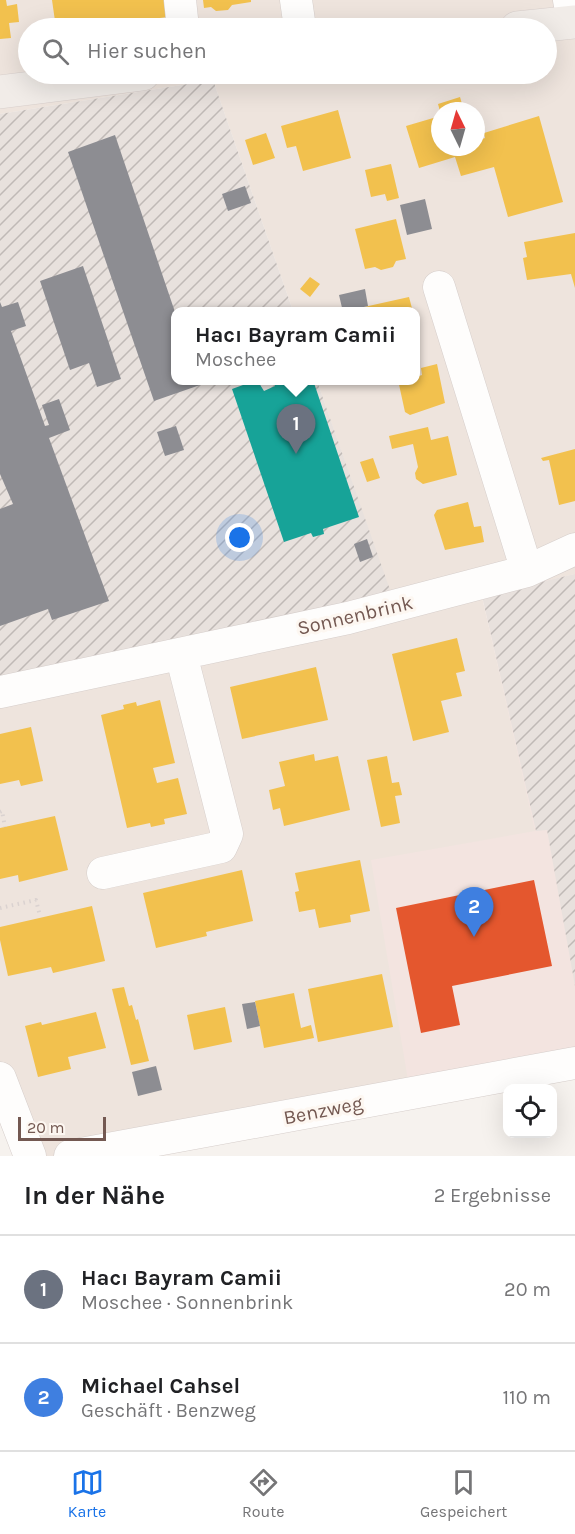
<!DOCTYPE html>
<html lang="de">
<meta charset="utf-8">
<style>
:root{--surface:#fff;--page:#f6f6f6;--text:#202124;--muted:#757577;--line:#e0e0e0;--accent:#1a73e8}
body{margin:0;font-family:Karla,sans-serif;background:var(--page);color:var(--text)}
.controls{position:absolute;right:18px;bottom:18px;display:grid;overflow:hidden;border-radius:12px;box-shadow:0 6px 24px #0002}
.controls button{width:54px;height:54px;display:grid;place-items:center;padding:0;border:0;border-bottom:2px solid var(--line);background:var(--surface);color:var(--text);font:30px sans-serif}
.compass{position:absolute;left:431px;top:102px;width:54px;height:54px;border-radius:50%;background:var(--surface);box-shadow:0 6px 24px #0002;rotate:355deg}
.scale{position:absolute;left:18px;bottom:15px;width:88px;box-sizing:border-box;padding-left:6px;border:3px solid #735851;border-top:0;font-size:16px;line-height:21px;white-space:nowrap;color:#735851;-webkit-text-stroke:4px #fdf7f1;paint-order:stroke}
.you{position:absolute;left:240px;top:538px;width:21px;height:21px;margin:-15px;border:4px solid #fff;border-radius:50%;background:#1a73e8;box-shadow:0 0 0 9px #1a73e833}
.badge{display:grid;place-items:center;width:39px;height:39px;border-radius:50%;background:var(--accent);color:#fff;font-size:20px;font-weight:700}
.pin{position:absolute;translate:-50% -50px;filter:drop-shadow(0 2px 3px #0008)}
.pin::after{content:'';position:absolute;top:32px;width:21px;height:18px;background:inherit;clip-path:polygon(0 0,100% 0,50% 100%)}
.popup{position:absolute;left:171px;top:307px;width:249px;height:78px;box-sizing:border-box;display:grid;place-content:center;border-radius:12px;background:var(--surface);filter:drop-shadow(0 2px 4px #0005);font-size:20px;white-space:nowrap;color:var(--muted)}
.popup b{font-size:22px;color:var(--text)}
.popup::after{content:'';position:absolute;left:50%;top:100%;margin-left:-12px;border:12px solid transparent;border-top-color:var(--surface)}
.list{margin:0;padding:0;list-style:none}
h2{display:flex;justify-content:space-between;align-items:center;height:78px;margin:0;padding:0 24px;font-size:26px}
h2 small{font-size:20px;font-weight:400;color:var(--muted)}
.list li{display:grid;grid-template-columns:39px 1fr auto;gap:18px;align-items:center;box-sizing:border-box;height:108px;padding:0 24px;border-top:2px solid var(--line)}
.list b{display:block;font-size:22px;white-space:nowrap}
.list p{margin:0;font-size:20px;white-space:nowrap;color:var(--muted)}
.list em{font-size:20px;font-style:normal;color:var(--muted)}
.icon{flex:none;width:33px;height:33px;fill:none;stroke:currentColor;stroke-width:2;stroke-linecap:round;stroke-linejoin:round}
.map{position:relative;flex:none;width:575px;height:1156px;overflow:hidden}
.search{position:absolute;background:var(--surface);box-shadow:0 6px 24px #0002;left:18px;right:18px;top:18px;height:66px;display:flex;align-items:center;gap:15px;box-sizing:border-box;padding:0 21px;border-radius:33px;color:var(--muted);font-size:22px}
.sheet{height:294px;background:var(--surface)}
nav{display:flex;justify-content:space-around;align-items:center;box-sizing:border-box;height:84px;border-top:2px solid var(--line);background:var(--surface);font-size:16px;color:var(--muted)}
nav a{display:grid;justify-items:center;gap:3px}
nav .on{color:var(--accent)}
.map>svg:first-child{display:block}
</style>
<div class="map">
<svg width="575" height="1156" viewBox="0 0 575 1156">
<defs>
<pattern id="industrial-furrows" width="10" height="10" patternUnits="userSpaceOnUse" patternTransform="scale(1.5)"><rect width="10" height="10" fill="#e8e1dd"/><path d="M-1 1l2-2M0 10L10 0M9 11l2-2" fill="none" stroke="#c0b9b6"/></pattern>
</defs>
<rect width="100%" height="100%" fill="#f6f2ee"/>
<!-- residential -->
<path fill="#eee4dd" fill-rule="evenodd" d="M0,0H575V574L482,597L536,831L412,1104L106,1156H22L0,1097V689L395,607L317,381L416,380V312L293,311L213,80L0,114ZM28,28H546V74H28ZM440,111H476V147H440Z"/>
<!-- commercial -->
<path fill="#f3e4e0" d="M575,574V1076L412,1104L371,860L535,831L482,596Z"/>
<!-- industrial -->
<path fill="url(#industrial-furrows)" d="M213,80L293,311L176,312V380L317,381L396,607L0,689V114Z
M575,574V986L547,830L536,831L482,596Z"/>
<!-- homes -->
<path fill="#f2c14e" d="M0,0H6L7,6L17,4L19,22L9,23L11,38L0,39Z
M52,0H166L168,17L77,28H56Z
M203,0H251V2L232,5L228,10L216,11L211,7L204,8Z
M460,97L464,111H440L438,104Z
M338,110L351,158L303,171L296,146L287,148L281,126Z
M440,116V147H476V141L485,138L484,133L539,116L563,202L508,217L494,167L461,176L455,157L419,168L406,126Z
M266,133L275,158L253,165L245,140Z
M391,164L399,198L387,201L385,194L371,197L365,170Z
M396,219L406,259L396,261L393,267L381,270L375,267L365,269L355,229Z
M575,233V288L571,274L527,280L523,258L527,257L524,242Z
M310,277L320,284L310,297L300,289Z
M409,297L413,312H356L355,309Z
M437,364L445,403L410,415L405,412L398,380H416V377L422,375L421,368Z
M428,427L431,440L448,436L457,475L423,484L416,479L415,473L418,467L413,444L392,449L389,436Z
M575,449V501L559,505L549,460L543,461L541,458Z
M373,458L380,478L367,482L360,462Z
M468,502L474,527L481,526L484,542L445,550L434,515L437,510Z
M457,638L465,671L456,673L462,696L441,701L449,732L413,741L392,654Z
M316,667L328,720L242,739L230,687Z
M160,700L175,763L153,768L157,783L178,778L187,814L164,819L165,824L151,827L150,823L127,828L101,715L124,709L123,705L136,702L137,706Z
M31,727L43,781L21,786L19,780L0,784V734Z
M314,754L315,761L338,756L350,810L284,826L280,808L273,810L269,790L285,786L279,762Z
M387,756L392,783L399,782L402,795L395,796L400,823L381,827L367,760Z
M55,816L68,870L19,882L18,875L0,879V828Z
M360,860L370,911L350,915L351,922L319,928L315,909L299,912L295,892L299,891L295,873Z
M242,870L253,921L206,932L207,936L156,948L143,893Z
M92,906L105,961L53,973L51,967L8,976L0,940V927Z
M382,974L393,1027L318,1042L308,989Z
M124,987L129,1006L132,1005L136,1020L138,1019L149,1061L131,1065L112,989Z
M294,993L301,1028L311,1025L314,1038L264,1048L255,1001Z
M225,1007L232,1042L194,1050L187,1015Z
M96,1012L106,1048L68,1057L71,1069L38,1077L25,1026L41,1022L42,1025Z"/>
<!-- shops -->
<path fill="#e4572e" d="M534,880L552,966L452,986L460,1025L421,1033L396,908Z"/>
<!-- public -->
<path fill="#17a398" d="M257,380L264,391L275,386L273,380H313L359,517L323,529L324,534L313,537L311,533L284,542L232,389Z"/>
<!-- industry -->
<path fill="#8d8d92" d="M115,135L176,315V380H199L200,385L154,401L68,152Z
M245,186L251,203L228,211L222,194Z
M425,199L432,229L407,235L400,205Z
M83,266L121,379L97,387L89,363L70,370L40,281Z
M365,289L368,306L343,312L339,295Z
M0,302L2,307L18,302L26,326L11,331L45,426L49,425L42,405L59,399L70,430L49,438L109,601L52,620L48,609L0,626V509L13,504L0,474Z
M176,426L184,450L165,456L157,432Z
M367,539L373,557L360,562L354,544Z
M255,1002L260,1026L247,1029L242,1004Z
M156,1066L162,1090L138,1096L132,1072Z"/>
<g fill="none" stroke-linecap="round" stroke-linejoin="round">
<!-- minor casing -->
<g stroke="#d6cecb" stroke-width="33">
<path id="minor" d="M180,0L183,28
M296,0L300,28
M569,0L573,22
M439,287L527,571
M0,692L348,618L527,571L575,549
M103,873L221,847L227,834L181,654
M0,1078L30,1156
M70,1156L575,1063"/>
</g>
<!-- major casing -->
<g stroke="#d8cfcc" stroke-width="34">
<path id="major" d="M517,28L575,22
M0,92L143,74"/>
</g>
<!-- path -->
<path stroke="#dad2d0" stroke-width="4" stroke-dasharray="1.5 4.5" stroke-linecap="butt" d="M0,812L2,811L5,827
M0,908L36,900L40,916"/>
<!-- minor -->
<use href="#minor" stroke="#fefdfc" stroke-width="32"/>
<!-- major -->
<use href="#major" stroke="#f1ece8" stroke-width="33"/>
</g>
<g text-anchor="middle" stroke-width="6" stroke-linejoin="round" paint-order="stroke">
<!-- street labels -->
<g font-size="20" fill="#735851" stroke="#fdf7f1">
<text transform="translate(355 615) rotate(-13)" y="7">Sonnenbrink</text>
<text transform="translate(323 1110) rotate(-11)" y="7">Benzweg</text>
</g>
</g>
</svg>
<div class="controls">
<button><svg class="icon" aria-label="locate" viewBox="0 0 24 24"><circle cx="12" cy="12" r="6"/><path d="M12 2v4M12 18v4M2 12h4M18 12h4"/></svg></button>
</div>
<svg class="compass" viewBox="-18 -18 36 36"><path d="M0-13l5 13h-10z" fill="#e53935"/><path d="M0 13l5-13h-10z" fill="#757577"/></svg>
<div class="scale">20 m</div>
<div class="you"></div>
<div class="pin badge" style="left:296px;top:454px;background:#6b7280">1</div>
<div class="popup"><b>Hacı Bayram Camii</b>Moschee</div>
<div class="pin badge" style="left:474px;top:937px;background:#3f7fe0">2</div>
<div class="search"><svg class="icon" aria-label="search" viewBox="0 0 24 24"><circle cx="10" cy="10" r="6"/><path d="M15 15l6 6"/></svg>Hier suchen</div>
</div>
<section class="sheet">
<h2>In der Nähe<small>2 Ergebnisse</small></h2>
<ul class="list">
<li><span class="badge" style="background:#6b7280">1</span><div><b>Hacı Bayram Camii</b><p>Moschee · Sonnenbrink</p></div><em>20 m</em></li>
<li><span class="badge" style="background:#3f7fe0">2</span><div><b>Michael Cahsel</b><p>Geschäft · Benzweg</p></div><em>110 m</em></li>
</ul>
</section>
<nav>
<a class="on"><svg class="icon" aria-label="map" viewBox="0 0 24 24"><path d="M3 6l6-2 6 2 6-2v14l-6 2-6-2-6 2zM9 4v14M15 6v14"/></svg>Karte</a>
<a><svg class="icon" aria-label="directions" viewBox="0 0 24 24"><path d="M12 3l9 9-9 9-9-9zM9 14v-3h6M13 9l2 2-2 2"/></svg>Route</a>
<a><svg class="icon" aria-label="saved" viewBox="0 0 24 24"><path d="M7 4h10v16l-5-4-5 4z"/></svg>Gespeichert</a>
</nav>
